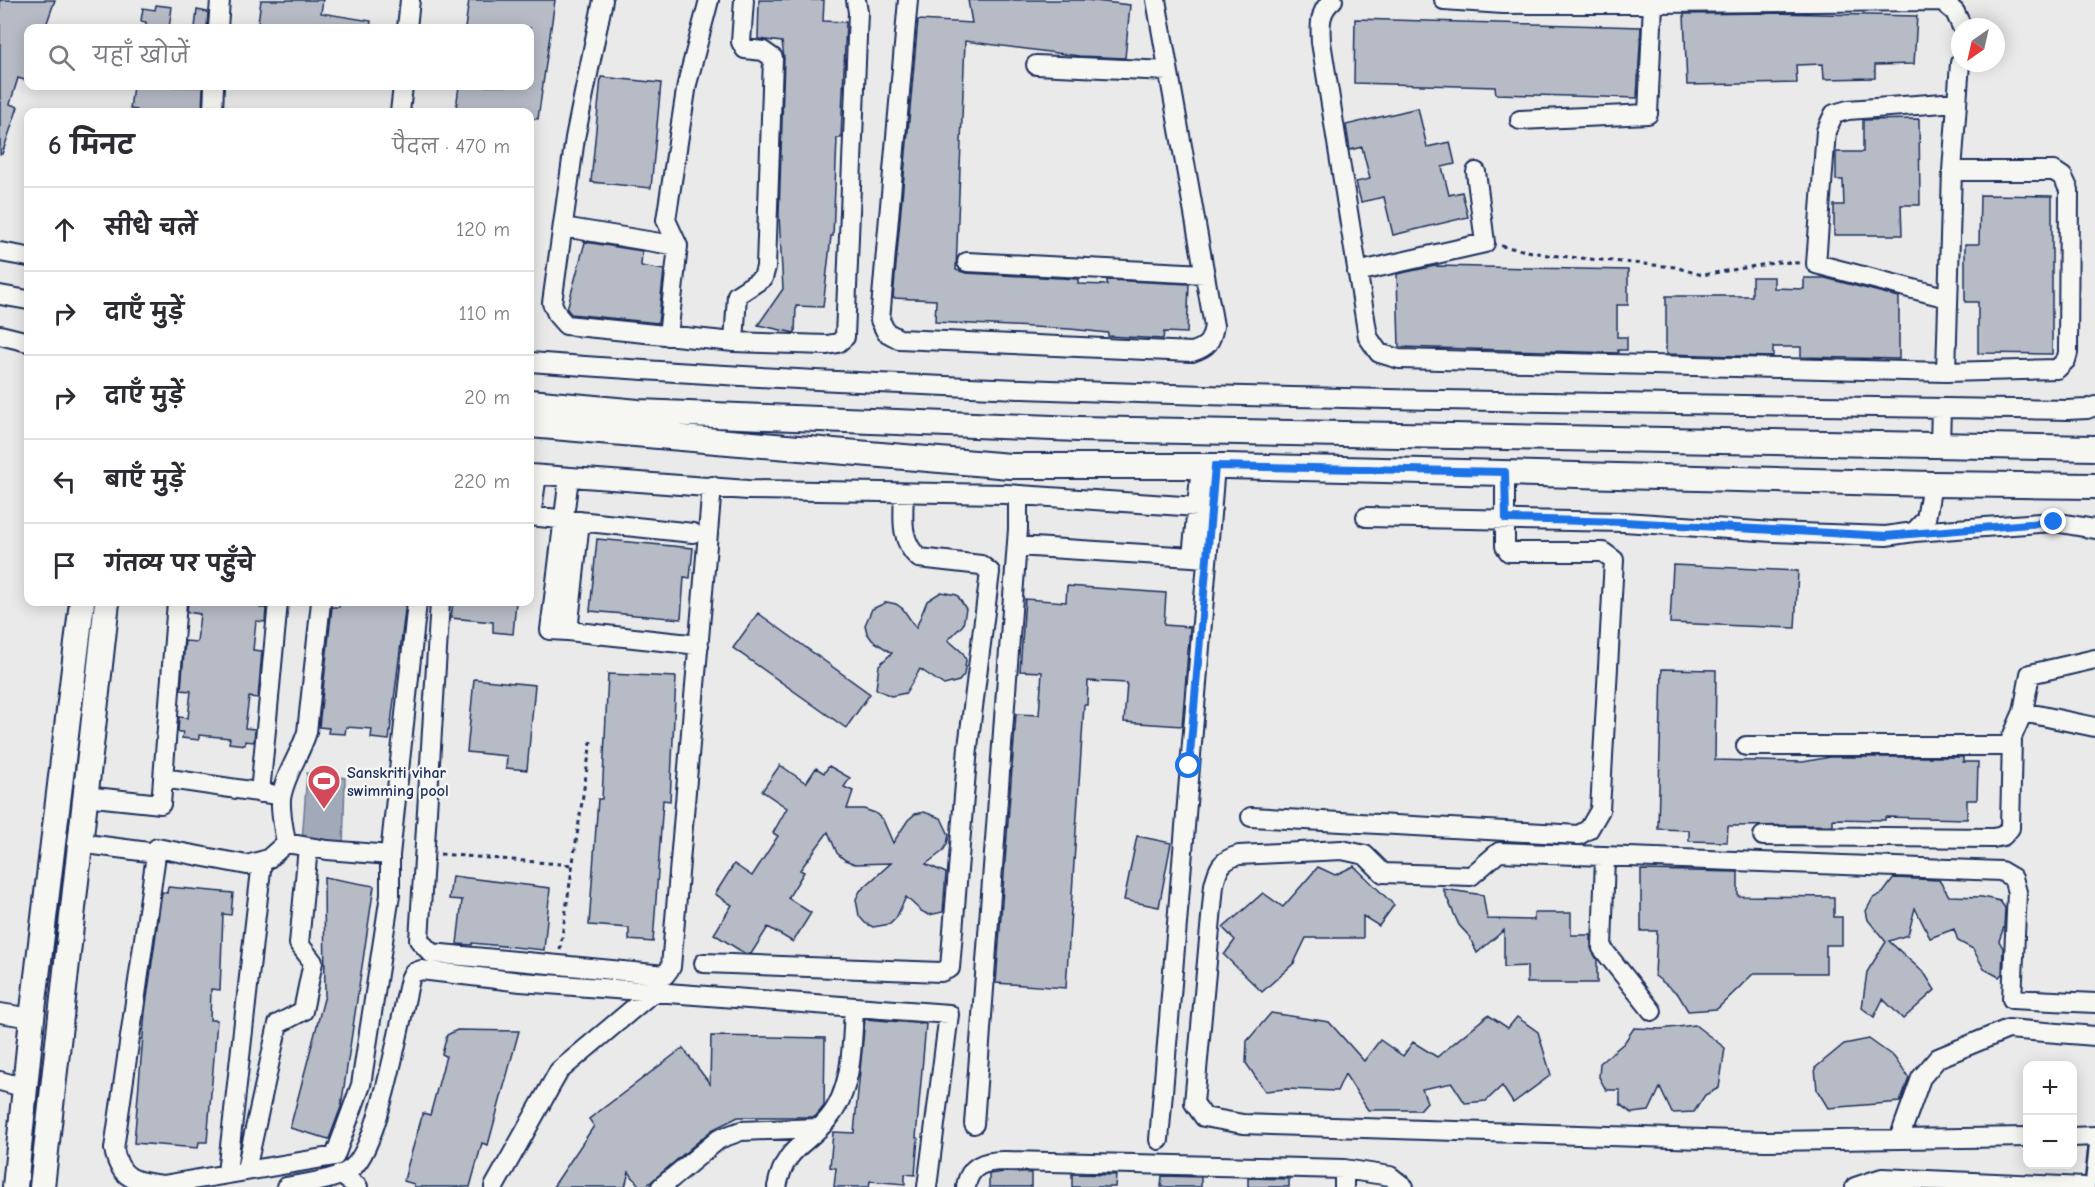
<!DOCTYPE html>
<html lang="hi">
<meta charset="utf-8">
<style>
:root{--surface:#fff;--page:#f2f2f3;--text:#2b2b33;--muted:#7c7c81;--line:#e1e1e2}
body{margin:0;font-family:"Comic Neue","Playpen Sans Deva",sans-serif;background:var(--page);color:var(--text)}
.controls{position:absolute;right:18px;bottom:18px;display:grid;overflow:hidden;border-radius:12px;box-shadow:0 3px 15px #0003}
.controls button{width:54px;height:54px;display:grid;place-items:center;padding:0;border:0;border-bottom:2px solid var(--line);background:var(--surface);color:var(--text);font:30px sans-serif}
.compass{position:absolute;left:1951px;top:18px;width:54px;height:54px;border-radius:50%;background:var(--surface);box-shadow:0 3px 15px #0003;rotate:214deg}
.stop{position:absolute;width:18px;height:18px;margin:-14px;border:4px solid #1a73e8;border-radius:50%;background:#fff}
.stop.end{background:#1a73e8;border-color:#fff;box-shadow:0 2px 6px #0008}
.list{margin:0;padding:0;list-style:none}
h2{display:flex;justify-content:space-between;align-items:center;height:78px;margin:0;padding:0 24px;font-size:26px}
h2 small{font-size:20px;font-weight:400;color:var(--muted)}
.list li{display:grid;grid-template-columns:39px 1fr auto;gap:18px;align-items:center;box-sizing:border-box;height:84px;padding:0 24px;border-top:2px solid var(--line)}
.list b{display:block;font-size:22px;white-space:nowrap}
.list em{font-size:20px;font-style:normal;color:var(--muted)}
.icon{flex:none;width:33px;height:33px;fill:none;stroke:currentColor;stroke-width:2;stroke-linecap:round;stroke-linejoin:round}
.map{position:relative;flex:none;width:2095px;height:1187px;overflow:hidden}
.search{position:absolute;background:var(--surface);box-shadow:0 3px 15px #0003;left:24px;top:24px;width:510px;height:66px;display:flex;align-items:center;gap:15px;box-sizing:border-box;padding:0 21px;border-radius:12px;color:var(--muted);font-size:22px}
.panel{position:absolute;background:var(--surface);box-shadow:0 3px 15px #0003;left:24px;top:108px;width:510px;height:498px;border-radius:12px}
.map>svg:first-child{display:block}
</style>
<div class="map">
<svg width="2095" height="1187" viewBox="0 0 2095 1187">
<rect width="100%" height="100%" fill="#e9eae9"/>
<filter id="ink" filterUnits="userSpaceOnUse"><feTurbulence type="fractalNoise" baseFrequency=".0167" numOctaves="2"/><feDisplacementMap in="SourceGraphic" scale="12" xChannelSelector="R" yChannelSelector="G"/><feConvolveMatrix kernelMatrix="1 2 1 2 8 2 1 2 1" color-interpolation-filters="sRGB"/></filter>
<g filter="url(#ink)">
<!-- water -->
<path fill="#a2aaba" stroke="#6c7995" stroke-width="1.5" d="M307,773L345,778L343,849L302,842Z"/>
<!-- building -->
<path fill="#b6bbc6" stroke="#1b2f5e" stroke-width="1.5" d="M0,0H55L45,28H28V81L18,78L10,104L18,107L2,154H0Z
M261,0H323L321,13L371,21L370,28H297L258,23Z
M469,0H555L538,119L530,118V112H491L456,108L459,86H530V28H465Z
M759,0H824L823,21L846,22L841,138H837L833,236H831L823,307L796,306L795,333L758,325L783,289L779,215L784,58L782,42L758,39Z
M968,0H1086L1130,5L1125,58L1079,56L965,41L956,270L966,273L1078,279V284L1107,285V280L1189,284L1187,333L1164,332L1163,339L1108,336V333L1070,329L935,322L936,300L893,298L918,20L972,23Z
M156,5L172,7L169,28L146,26V22L141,21L143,8L155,10Z
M197,10L208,12L207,28H195Z
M1770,13L1917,16L1914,64L1875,65V78L1824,79L1823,64L1796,65L1797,83L1687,85L1684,14Z
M1355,19L1641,27L1637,98L1496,94L1495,87L1354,83Z
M601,77L661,83L651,188L591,182Z
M133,86L203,87L202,112H137V110L130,109Z
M1418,108L1427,147L1450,142L1455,164L1442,167L1449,195L1462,192L1468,217L1393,235L1384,197L1361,202L1356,182L1370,179L1362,147L1350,150L1346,125Z
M1919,119L1920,205H1901L1902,235H1834V205H1844L1843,180H1836V152H1863V120Z
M1980,195L2052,196V354L1978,353V302H1965V244H1979Z
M585,242L642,251L641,266L664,270L658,323L571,314L567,309Z
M1435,266L1628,270V305H1617V337H1627V350H1618V353L1399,347L1397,274Z
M1752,277H1774V288L1804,289V278H1825L1899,297V359L1801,357V347H1773V357L1666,354V296H1752Z
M597,539L693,548L690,578L684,577L681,619L590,611Z
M1673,565L1798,571L1795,628L1670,623Z
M1067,586L1166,593L1164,625L1190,627L1182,726L1124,722L1127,683L1088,681L1087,705H1084L1066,988L996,983L1016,714L1039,715L1042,672L1020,671L1025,599L1066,602Z
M941,592L957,595L966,609L963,625L948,640L963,653L966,660L964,675L959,681L944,685L920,669L906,693L891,696L876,689L879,665L892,653L872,640L867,633L865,625L872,609L887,602L896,604L903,609L916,628L927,601Z
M188,602H261L260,608H266L265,622L256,621L253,650L262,651L258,698L249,697L245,728L255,729L254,742L245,741V745L229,743L230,738L199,735V740L182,738L183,732H178L179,717L188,718L191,691L181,690L185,641L197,642L200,614L187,612Z
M340,602H406L389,740L371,738L372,729L346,727L345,734L328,733L329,728L319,727L332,607H339Z
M453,602H516L513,634L493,632V622L451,618Z
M758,613L870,694L846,728L733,648Z
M1662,669L1716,670L1715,760L1803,762L1830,757H1963V762H1978L1977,800H1967V819L1885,817V820L1833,819V825L1728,826L1727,842L1689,841V830L1658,829Z
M608,674L676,677L670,801L663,800L653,942L629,940V928L589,925L598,799H602Z
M474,679L535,685L527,770L506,768L507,756L467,752Z
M780,765L806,783L816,768L824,773L829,766L850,778L844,787L853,791L847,809H864L875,813L883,820L893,843L908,820L915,814L924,812L941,818L949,835L947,844L943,851L926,864L946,873L943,912L929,915L921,911L906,897L896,918L890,924L873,927L865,923L859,916L856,899L860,891L891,863L855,864L845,860L837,853L828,832L800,870L804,872L788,898L811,913L793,942L768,927L751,954L744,953L714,934L732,905L715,894L734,864L752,876L778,836L773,833L787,808L762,791Z
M1137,836L1171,843L1159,907L1124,900Z
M1354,866L1394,905L1379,926L1363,916V938H1306L1294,963L1262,992L1224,955L1235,940L1223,928L1263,893L1283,907L1318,867L1335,875Z
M1641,870L1738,872V896L1834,897V917H1842V945H1826V973H1754L1717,1009L1688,1011L1678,994L1655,976L1657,931H1641Z
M452,876L550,888L544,950L472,943V945L457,944L462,900L449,899Z
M324,877L374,886L341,1107L329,1139L290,1128L325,995Z
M1894,878L1939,880L1949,896L1982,897L2000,901L2005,908L2004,927L1999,941L2003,948L2002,974L1999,977L1984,969L1973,949L1958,941L1954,929L1930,938L1915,908L1908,935L1889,941L1925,974L1935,990L1903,1019L1883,999L1874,1017L1862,1008L1867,972L1886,942L1868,920L1866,911L1873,898L1883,893Z
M168,887L233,893L231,915L223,914L220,990L211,989L210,1020H217L207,1142H199L198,1148L134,1143L145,1012L162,892L167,893Z
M1443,889L1483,895L1487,919L1534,920V913H1571V935H1591V948L1597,960V983H1527V966L1504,967V930L1477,953L1469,936L1459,925Z
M1271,1013L1329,1022L1364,1061L1380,1040L1403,1056L1413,1042L1437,1057L1488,1015L1508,1028L1517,1017L1538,1032L1551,1075L1513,1103L1502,1086L1486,1101L1465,1103L1452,1083L1422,1089L1427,1102L1420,1110H1368L1345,1074L1337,1091L1286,1089L1265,1091L1246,1063L1247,1041Z
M865,1019L926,1024L916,1138H918L915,1175L905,1174V1184L870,1181L869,1187H834L836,1168L830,1167L833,1132L854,1133Z
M1695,1025L1725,1048L1719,1088L1705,1095L1694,1112L1672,1113L1660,1088L1649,1111L1632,1113L1620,1104V1090H1606L1599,1077L1600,1063L1624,1043L1634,1028L1660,1029Z
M457,1030L519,1031L488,1145L482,1143L470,1187H414V1184L404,1181L407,1168L423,1113L430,1115L446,1056L442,1054L447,1035Z
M711,1036L825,1038L824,1106L815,1117H738L712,1130L645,1187H640L629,1172L625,1187H553L594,1126L589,1119L683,1048L710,1084Z
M1869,1039L1894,1057L1909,1078L1900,1102L1828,1108L1817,1090L1815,1068L1844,1044Z
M1004,1172L1031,1173V1187H989V1174Z
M1072,1174L1116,1175L1115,1187H1072Z
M1162,1176L1201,1177V1187H1161Z
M1248,1178L1289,1179V1187H1248Z"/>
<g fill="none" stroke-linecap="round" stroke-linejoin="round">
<!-- service casing -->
<g stroke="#1b2f5e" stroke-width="14">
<path id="service" d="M2090,1187L2095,1139"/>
</g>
<!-- minor casing -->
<g stroke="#1b2f5e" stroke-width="22">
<path id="minor" d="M603,0L575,138L552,303L558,316L566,325L734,342L827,345L838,343L845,337L858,12L856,0
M908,0L880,320L886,332L899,339L1192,352C1208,347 1211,342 1214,326L1156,0
M1333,0C1319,11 1320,25 1321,42L1368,337L1379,353L1399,359L1946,372L2057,369L2066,360L2068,353L2069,190L2063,177L2054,171H1952
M1444,0L1503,4L1942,1L1955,12L1962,27
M218,28L220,0
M407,28L410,0
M1036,65L1168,71
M213,112L214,86
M400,112L403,86
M1520,120L1648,114L1653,3
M563,227L678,246
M0,252L28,257
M967,262L1205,274
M1357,272L1485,243L1476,172
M0,295L28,300
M1948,298L1816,264L1826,131L1834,114L1848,110L1957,102
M0,335L28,342
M668,336L678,246L666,220L687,84L709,0
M734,342L737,295L763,278L766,267L773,58L763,51L745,49L741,42L744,0
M530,362C1041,401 1554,401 2067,410L2087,409L2095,406
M1946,372L1952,171L1960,63
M1940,444L1941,408
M1201,466L1192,557L1204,558
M530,474L748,490L1006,494L1212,508
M569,477L550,630L568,631L580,521
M530,516L693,533
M531,516L537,475
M1366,517L1624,522L1773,532L1886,536L1914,532L1926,519L1932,484
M1914,532L2054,522L2095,529
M1017,546L1192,557
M440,602L419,940L431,953L665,975L671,967L712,486
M568,631L699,645
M2023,712L2095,727
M1746,746H2008L2023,712L2030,674L2095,659
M163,778L271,794
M260,793L278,602
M84,796L161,804L177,602
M1251,817L1579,835L1589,829L1600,810L1614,560L1603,552H1509L1505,546V472
M1763,836L1993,838L2003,836L2010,828L2012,738
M79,843L156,853
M286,843C284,829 280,813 281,799C284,776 300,755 307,732L321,602
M390,855L327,850L286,843L268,859L247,865L157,848L114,1149C119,1179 136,1182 163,1185L335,1156L361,1085L390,895V855L417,602
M1605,856L1602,948L1652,1011
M704,963L941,972L950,968L968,747L990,572L981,565L919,558C900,542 903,517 904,495
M0,1013L32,1018
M0,1081L26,1088
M974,1124L1018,529V495
M2028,1137L1765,1141L1243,1124L1204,1117L1194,1103L1214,885C1218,868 1221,860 1239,855L1342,850L1365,855L1383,873L1471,876L1499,852L2001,871L2013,878L2017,892L2012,999L2095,1003
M2072,1137L2095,1136
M1899,1139L1921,1078L1938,1058L2008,1029L2095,1036
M1159,1140L1215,466
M1344,1169V1187
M246,1170L278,1024L303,1011L313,962L299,944L308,847
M227,1173L262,861
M340,1174L358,1187
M286,1187C306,1183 336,1181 352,1168C379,1147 401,1017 410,979L413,973L421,970L521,982L949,1014L927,1187
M494,1187L559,1071L653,992
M661,1187L719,1139L741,1131L818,1128
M777,1187C785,1147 805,1146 828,1119C853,1090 852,1043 854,1007
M966,1187C969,1165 985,1161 1004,1161L1344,1169L1390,1176L1404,1187
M1855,1187L1882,1178L2084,1187"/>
</g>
<!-- tertiary casing -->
<g stroke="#1b2f5e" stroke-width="28">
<path id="tertiary" d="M530,402L638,412L1078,429L2095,448
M530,425L1010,466H1227L1932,484L2095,486
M15,1187L32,1018L82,602
M42,1187L107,602"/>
</g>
<!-- path -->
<path stroke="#1b2f5e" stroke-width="3" stroke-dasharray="4.5 4.5" stroke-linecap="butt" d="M1501,246L1548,255L1675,267L1702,275L1779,262L1800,263
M440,854L572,865
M560,950L591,741"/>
<!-- service -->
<use href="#service" stroke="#f6f6f2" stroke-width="9"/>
<!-- minor -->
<use href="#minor" stroke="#f6f6f2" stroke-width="18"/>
<!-- tertiary -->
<use href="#tertiary" stroke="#f6f6f2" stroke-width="24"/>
</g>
</g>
<g fill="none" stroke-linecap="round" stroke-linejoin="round" filter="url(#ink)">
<!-- route -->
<path stroke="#1a73e8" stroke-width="8" d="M1189,766L1215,466L1505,472L1506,519L1624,522L1886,536L2054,522"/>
</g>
<!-- icons -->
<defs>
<g id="stadium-pin" transform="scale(1.725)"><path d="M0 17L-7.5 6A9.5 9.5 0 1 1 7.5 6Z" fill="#d1495b" stroke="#f6f6f2"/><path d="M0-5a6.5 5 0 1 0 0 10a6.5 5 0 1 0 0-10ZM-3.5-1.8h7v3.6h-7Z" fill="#fff"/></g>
</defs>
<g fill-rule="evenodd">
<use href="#stadium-pin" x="324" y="781"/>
</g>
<g text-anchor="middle" stroke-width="5" stroke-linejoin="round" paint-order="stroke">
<!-- poi labels -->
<g font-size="16" font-weight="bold" fill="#1b2f5e" stroke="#f6f6f2" text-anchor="start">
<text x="347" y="778">Sanskriti vihar<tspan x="347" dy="18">swimming pool</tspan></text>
</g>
</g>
</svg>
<div class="controls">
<button>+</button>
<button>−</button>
</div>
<svg class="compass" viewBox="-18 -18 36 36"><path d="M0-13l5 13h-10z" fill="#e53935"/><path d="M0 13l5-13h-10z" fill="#7c7c81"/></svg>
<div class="stop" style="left:1189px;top:766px"></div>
<div class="stop end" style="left:2054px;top:522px"></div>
<div class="search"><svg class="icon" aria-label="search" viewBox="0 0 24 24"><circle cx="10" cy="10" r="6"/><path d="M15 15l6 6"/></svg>यहाँ खोजें</div>
<section class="panel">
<h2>6 मिनट<small>पैदल · 470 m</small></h2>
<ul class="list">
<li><svg class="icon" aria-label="ahead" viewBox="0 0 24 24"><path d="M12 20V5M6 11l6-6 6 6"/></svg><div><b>सीधे चलें</b></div><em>120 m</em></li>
<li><svg class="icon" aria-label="right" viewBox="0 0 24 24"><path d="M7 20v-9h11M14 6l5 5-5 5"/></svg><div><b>दाएँ मुड़ें</b></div><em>110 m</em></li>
<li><svg class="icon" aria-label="right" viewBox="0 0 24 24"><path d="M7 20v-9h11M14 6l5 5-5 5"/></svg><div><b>दाएँ मुड़ें</b></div><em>20 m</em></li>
<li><svg class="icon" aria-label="left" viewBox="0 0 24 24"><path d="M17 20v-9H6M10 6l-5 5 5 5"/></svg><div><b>बाएँ मुड़ें</b></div><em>220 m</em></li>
<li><svg class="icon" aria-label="arrive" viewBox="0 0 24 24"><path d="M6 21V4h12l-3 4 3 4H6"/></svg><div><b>गंतव्य पर पहुँचे</b></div></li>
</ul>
</section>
</div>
